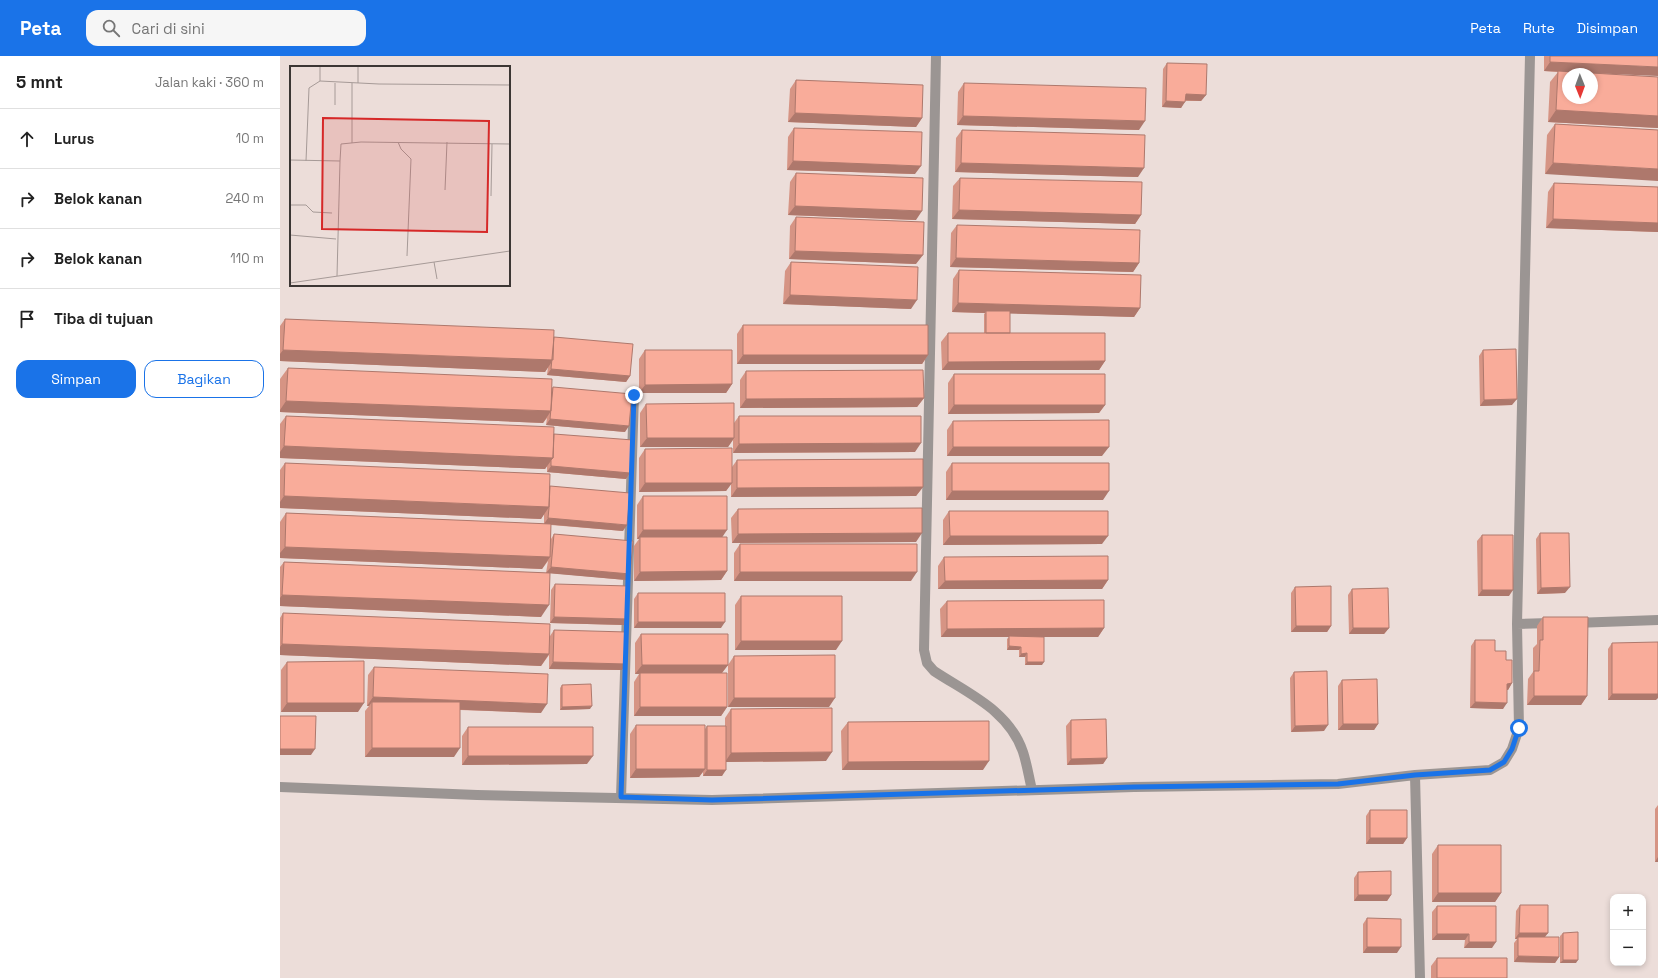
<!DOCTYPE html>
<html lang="id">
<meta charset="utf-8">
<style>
:root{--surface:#fff;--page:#f6f6f6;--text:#222;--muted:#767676;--line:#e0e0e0;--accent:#1a73e8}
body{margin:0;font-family:"Space Grotesk",sans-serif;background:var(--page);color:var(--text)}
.controls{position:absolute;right:12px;bottom:12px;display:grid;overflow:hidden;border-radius:8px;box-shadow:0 2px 6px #0003}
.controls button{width:36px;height:36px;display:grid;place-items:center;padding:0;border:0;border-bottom:1px solid var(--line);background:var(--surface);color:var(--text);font:20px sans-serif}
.compass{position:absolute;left:1282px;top:12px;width:36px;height:36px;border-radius:50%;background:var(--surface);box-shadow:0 2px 6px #0003;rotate:179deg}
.stop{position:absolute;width:12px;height:12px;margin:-9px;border:3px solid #1a73e8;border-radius:50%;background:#fff}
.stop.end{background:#1a73e8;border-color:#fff;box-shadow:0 1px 4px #0008}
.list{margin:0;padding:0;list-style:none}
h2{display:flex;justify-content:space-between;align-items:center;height:52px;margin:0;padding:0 16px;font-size:17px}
h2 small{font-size:13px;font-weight:400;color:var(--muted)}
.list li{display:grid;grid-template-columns:26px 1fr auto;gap:12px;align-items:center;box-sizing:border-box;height:60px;padding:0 16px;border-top:1px solid var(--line)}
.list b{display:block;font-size:15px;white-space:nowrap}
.list em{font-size:13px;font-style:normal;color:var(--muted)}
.actions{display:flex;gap:8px;padding:12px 16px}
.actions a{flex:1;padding:9px 0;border:1px solid var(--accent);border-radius:12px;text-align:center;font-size:14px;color:var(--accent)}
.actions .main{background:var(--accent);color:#fff}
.icon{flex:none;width:22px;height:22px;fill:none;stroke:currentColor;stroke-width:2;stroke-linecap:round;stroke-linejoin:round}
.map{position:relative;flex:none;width:1378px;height:922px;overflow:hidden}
header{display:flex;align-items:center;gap:24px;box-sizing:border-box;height:56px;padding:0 20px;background:var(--accent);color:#fff}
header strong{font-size:19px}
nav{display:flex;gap:22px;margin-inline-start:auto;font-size:14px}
.search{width:280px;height:36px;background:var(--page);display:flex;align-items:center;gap:10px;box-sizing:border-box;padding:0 14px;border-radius:12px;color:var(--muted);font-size:15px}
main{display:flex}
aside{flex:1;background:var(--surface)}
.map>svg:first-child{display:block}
</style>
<header>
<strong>Peta</strong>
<div class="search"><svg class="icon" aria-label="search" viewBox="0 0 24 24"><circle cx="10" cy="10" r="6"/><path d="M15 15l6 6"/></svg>Cari di sini</div>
<nav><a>Peta</a><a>Rute</a><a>Disimpan</a></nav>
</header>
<main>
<aside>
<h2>5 mnt<small>Jalan kaki · 360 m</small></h2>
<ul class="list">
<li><svg class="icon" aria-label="ahead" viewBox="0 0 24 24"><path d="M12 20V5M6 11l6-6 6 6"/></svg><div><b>Lurus</b></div><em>10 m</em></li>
<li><svg class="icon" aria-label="right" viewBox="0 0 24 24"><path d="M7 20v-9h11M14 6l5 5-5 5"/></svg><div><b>Belok kanan</b></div><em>240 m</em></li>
<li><svg class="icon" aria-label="right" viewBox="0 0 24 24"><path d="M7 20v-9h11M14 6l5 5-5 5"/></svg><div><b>Belok kanan</b></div><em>110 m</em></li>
<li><svg class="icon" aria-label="arrive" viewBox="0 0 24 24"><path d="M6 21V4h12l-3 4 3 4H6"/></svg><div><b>Tiba di tujuan</b></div></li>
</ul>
<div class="actions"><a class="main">Simpan</a><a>Bagikan</a></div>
</aside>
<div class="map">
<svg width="1378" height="922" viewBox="0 0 1378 922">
<rect width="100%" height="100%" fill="#ecddd9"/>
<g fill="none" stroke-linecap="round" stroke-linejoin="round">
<!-- minor -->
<path stroke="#9b9593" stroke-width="10" d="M656,0L644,594L647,607L654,615C687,637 729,654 743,696C747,708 749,722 752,734
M1294,567L1378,564
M1237,568L1250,0
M1135,719L1140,922
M0,731L197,739L432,744L854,731L1058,728L1135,719L1210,714L1224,706L1232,693L1239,672L1237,568L1270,567
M341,741L354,339"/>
</g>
<!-- wall -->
<path fill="#d69484" d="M1264,0H1378L1325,18L1378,21V72L1268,66L1270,26L1278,16L1264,15Z
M887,7L926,39L921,45H905L901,52L882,51L883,13Z
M516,24L642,62L636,71L508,66L510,33Z
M684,27L859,74L677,69L678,36Z
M1275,68L1378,74L1265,118L1267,79Z
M514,72L635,118L507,114L508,81Z
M682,74L858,121L675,116L676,82Z
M516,117L636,164L508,159L510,126Z
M680,122L861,159L855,168L672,163L673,130Z
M1274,127L1378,131V176L1266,172L1268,136Z
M516,161L636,208L509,203L510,170Z
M677,169L859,207L853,216L670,211L671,177Z
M511,206L631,253L503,248L505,215Z
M679,214L860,252L854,261L730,257V277L825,305L819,314H662L661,286L668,277H704V258L705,257L672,256L673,223Z
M5,263L274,282L350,320L346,326L267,319L268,311L265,316L0,305V270Z
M463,269L648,299L642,308H457V278Z
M365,294L452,328L446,337H359V303Z
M1203,294L1232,349L1200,350L1199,300Z
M8,312L272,332L273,331L345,376L266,369L267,362L263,367L0,356V323Z
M466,315L644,342L637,351L460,352V324Z
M674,318L825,349L819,357L668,358V327Z
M366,348L454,367L459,360L635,396L453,397V384L448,391H360V357Z
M6,360L274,378L350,417L346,423L267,416V410L265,413L0,402V368Z
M673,365L822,400H667V374Z
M365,393L452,411L457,404L643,431L636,440L451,441V428L446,435L359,436V402Z
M5,407L270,430L343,475L271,469V483L274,478L350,518L346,524L270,517L261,561L0,550V511L4,506L266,517L268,505L262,513L0,502V466L6,457L264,468V458L261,463L0,452V414Z
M672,407L823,444H666V416Z
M363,440L442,481L447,515L441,524L354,525V490L359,483H357V449Z
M458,453L636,486L452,487L451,462Z
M669,455L822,488L663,489V464Z
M1260,477L1285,537L1257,538L1256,483Z
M1202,479L1229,540H1198L1197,485Z
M460,488L631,525H454V497Z
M664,501L828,524L822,533H658V510Z
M275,528L344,569L270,567L271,534Z
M1015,531L1051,570L1047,576H1011V537Z
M1072,533L1109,572L1104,578H1069L1068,539Z
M358,537L441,572H354V543Z
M461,540L556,594H455V549Z
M667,545L824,572L818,581H760L762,609H745V601H739V594H727V583L729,581H661L660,553Z
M3,557L270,580L274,574L346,608L342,614L269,613V599L261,610L0,599V562Z
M1263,561L1307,640L1301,649H1247L1248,623L1253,616V592L1257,588V570Z
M361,578L448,609L442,617L447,651L441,660H354V626L359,618H355V587Z
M1195,584L1215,595L1226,604L1232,627L1228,634H1227L1223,653L1190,652L1191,590Z
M1332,587L1376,644H1328V593Z
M454,600L549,651H448V609Z
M7,606L78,656H1V614Z
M94,611L261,657L180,654L174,701H85V655L89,650H87L88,619Z
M1014,616L1044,675L1011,676L1010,622Z
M1062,624L1098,668L1094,674H1058V630Z
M282,629L310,653L280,654V632Z
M451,653L546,705L446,706L442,720H423V716L419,721L350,722V678L356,669L425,673L427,670H445V662Z
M791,664L827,702L823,708L787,709L786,670Z
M568,666L703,714H562L561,675Z
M188,671L307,708L182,709V680Z
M1378,749V806H1375V753Z
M1090,754L1127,782L1123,788H1086V760Z
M1158,789L1221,837L1215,846H1152V798Z
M1078,816L1111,839L1107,845H1074V822Z
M1240,849L1268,877L1265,881L1279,901L1275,907L1234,906V887L1237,883H1235L1236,855Z
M1157,850L1212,892H1184L1185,884H1152V856Z
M1087,862L1117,897H1083V868Z
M1283,877L1296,907H1280V880Z
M1157,902L1227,922H1151V910Z"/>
<!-- shaded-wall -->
<path fill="#ae786c" d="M1270,6L1378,11V20L1264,15Z
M906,38L926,39L921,45L901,44Z
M886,45L905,46L901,52L882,51Z
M1276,54L1378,60V72L1268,66Z
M515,57L642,62L636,71L508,66Z
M683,60L865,65L859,74L677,69Z
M513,105L641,110L635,118L507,114Z
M681,107L864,112L858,121L675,116Z
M1273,107L1378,113V125L1265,118Z
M515,150L642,155L636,164L508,159Z
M679,154L861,159L855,168L672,163Z
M1273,163L1378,167V176L1266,172Z
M515,195L643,199L636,208L509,203Z
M676,202L859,207L853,216L670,211Z
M510,239L637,244L631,253L503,248Z
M678,247L860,252L854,261L706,257V255L705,257L672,256Z
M3,294L273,304L265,316L0,305V298Z
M463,299H648L642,308H457Z
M825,305L819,314H662L668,306Z
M271,313L350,320L346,326L267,319Z
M452,328L446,337H359L365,329Z
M644,342L637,351L460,352L466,343Z
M1237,343L1232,349L1200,350L1204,344Z
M6,345L271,355L263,367L0,356V354Z
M674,349H825L819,357L668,358Z
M270,363L349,370L345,376L266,369Z
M367,382H454L448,391H360Z
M641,387L635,396L453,397L459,388Z
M4,390L273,402L265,413L0,402V396Z
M673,391H829L822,400H667Z
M271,410L350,417L346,423L267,416Z
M365,427H452L446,435L359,436Z
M643,431L636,440L451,441L457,432Z
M672,435H829L823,444H666Z
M4,440L269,451L261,463L0,452V446Z
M268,462L347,469L343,475L264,468Z
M363,474H447L441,483L360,481L359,483H357Z
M642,477L636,486L452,487L458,478Z
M670,480H828L822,488L663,489Z
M5,491L270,501L262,513L0,502V497Z
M271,511L350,518L346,524L266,517Z
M447,515L441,524L354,525L360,516Z
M460,516H637L631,525H454Z
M828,524L822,533H658L665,525Z
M1290,531L1285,537L1257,538L1261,532Z
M1202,534H1233L1229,540H1198Z
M2,539L269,549L261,561L0,550V542Z
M274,561L348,563L344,569L270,567Z
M358,566H445L441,572H354Z
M1016,570H1051L1047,576H1011Z
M824,572L818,581H661L667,573Z
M1073,572H1109L1104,578H1069Z
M461,585H562L556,594H455Z
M2,588L269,598L261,610L0,599V591Z
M729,590L741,591L739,594H727Z
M747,597L745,601H739L741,598Z
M273,606L346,608L342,614L269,613Z
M747,606H764L762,609H745Z
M362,609H448L441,618L360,617L359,618H355Z
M1232,627L1228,634H1223L1227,628Z
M1332,638H1378V642L1376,644H1328Z
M1254,640H1307L1301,649H1247Z
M93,641L267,648L261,657L92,650V646L89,650H87Z
M454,642H555L549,651H448Z
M1195,646L1227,647L1223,653L1190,652Z
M7,647H84L78,656H1Z
M312,650L310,653L280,654L282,651Z
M360,651H447L441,660H354Z
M1063,668H1098L1094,674H1058Z
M1048,669L1044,675L1011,676L1015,670Z
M92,692H180L174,701H85Z
M0,693H35L31,699H0Z
M552,696L546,705L445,706L451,697Z
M188,700H313L307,708L182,709Z
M827,702L823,708L787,709L791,703Z
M709,705L703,714H562L568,706Z
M356,713H425L419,721L350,722Z
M427,714H446L442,720H423Z
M1090,782H1127L1123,788H1086Z
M1378,801V806H1375Z
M1158,837H1221L1215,846H1152Z
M1078,839H1111L1107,845H1074Z
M1239,877H1268L1263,883L1238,881L1237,883H1235Z
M1157,878H1189L1185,884H1152Z
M1189,886H1216L1212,892H1184Z
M1087,891H1121L1117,897H1083Z
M1238,900L1279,901L1275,907L1234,906Z
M1283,904H1298L1296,907H1280Z"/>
<!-- building -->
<path fill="#f9ac9a" stroke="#ae786c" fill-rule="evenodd" d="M1270,0H1378V11L1270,6Z
M887,7L927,8L926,39L906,38L905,46L886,45Z
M1278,15L1378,21V60L1276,54ZM1288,18H1312V42H1288Z
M516,24L643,29L642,62L515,57Z
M684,27L866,32L865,65L683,60Z
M1275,68L1378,74V113L1273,107Z
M514,72L642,76L641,110L513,105Z
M682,74L865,79L864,112L681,107Z
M516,117L643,122L642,155L515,150Z
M680,122L862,126L861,159L679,154Z
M1274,127L1378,131V167L1273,163Z
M516,161L644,166L643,199L515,195Z
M677,169L860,174L859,207L676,202Z
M511,206L638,211L637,244L510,239Z
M679,214L861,219L860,252L678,247Z
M706,255H730V277H706Z
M5,263L274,274L273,304L3,294Z
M463,269H648V299H463Z
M668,277H825V305L668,306Z
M274,281L353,288L350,320L271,313Z
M1236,293L1237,343L1204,344L1203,294Z
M365,294H452V328L365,329Z
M8,312L272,323L271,355L6,345Z
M643,314L644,342L466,343V315Z
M674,318H825V349H674Z
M273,331L352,338L349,370L270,363Z
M454,347V382H367L366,348Z
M6,360L274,371L273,402L4,390Z
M459,360H641V387L459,388Z
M829,364V391H673V365Z
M274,378L353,384L350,417L271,410V404L273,402Z
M452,392V427H365V393Z
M643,403V431L457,432V404Z
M5,407L270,418L269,451L4,440Z
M672,407H829V435H672Z
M270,430L350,437L347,469L268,462L269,452V451Z
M363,440H447V474H363Z
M642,452V477L458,478V453Z
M669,455H828V480H670Z
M6,457L271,468L270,501L5,491Z
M1260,477H1289L1290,531L1261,532Z
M274,478L353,485L350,518L271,511Z
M1202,479H1233V534H1202Z
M360,481H447V515L360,516Z
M460,488H637V516H460Z
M828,500V524L665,525L664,501Z
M4,506L270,517L269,549L2,539Z
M275,528L349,530L348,563L274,561Z
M1051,530V570H1016L1015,531Z
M1108,532L1109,572H1073L1072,533Z
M358,537H445V566H358Z
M461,540H562V585H461Z
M824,544V572L667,573V545Z
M3,557L270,568L269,598L2,588Z
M1263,561H1308L1307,640H1254V615H1259L1260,584H1263Z
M274,574L347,576L346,608L273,606Z
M361,578H448V609H362Z
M729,580L764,581V606H747V597L741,598V591L729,590Z
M1195,584H1215V595H1226V604H1232V627L1227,628V647L1195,646Z
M1378,586V638H1332V587Z
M555,599V642H454V600Z
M84,605V647H7V606Z
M94,611L268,618L267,648L93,641Z
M1047,615L1048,669L1015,670L1014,616Z
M360,617H447V651H360Z
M1097,623L1098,668H1063L1062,624Z
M311,628L312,650L282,651V629Z
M92,646H180V692H92Z
M552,652V696L451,697V653Z
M0,660H36L35,693H0Z
M826,663L827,702L791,703V664Z
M709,665V705L568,706V666Z
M356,669H425V713H356Z
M427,670H446V714H427Z
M188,671H313V700H188Z
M1090,754H1127V782H1090Z
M1158,789H1221V837H1158Z
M1111,815V839H1078V816Z
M1240,849H1268V877H1239Z
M1157,850H1216V886H1189V878H1157Z
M1087,862L1121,863V891H1087Z
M1298,876V904H1283V877Z
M1238,881H1279V901L1238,900Z
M1157,902H1227V922H1157Z"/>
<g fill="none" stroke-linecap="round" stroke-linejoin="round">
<!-- route -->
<path stroke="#1a73e8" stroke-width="5" d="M354,339L341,741L432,744L854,731L1058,728L1135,719L1210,714L1224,706L1232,693L1239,672"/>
</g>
<!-- overview -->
<g transform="translate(10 10)">
<rect width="220" height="220" fill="#ecddd9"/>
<path fill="none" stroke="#a69a97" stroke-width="1" d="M30,1V15M68,1V17M62,17V77M45,39V17M108,76L111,83L121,93L117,190M0,94L50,95L51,78L71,76L220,78M16,95L19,22L30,15L89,18L220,19M155,124L157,76M201,130L202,78M0,139H16L23,146L42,147M0,169L46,173M144,196L147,213M47,210L50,95M0,217L220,185"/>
<path fill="#d62828" fill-opacity="0.15" stroke="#d62828" stroke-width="2" d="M33,52L199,55L197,166L32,163Z"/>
<rect width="220" height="220" fill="none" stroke="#3c3634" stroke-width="2"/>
</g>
</svg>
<div class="controls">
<button>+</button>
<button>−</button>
</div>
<svg class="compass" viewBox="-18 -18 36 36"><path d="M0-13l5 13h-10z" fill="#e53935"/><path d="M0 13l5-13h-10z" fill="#767676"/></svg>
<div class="stop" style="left:1239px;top:672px"></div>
<div class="stop end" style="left:354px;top:339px"></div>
</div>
</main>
